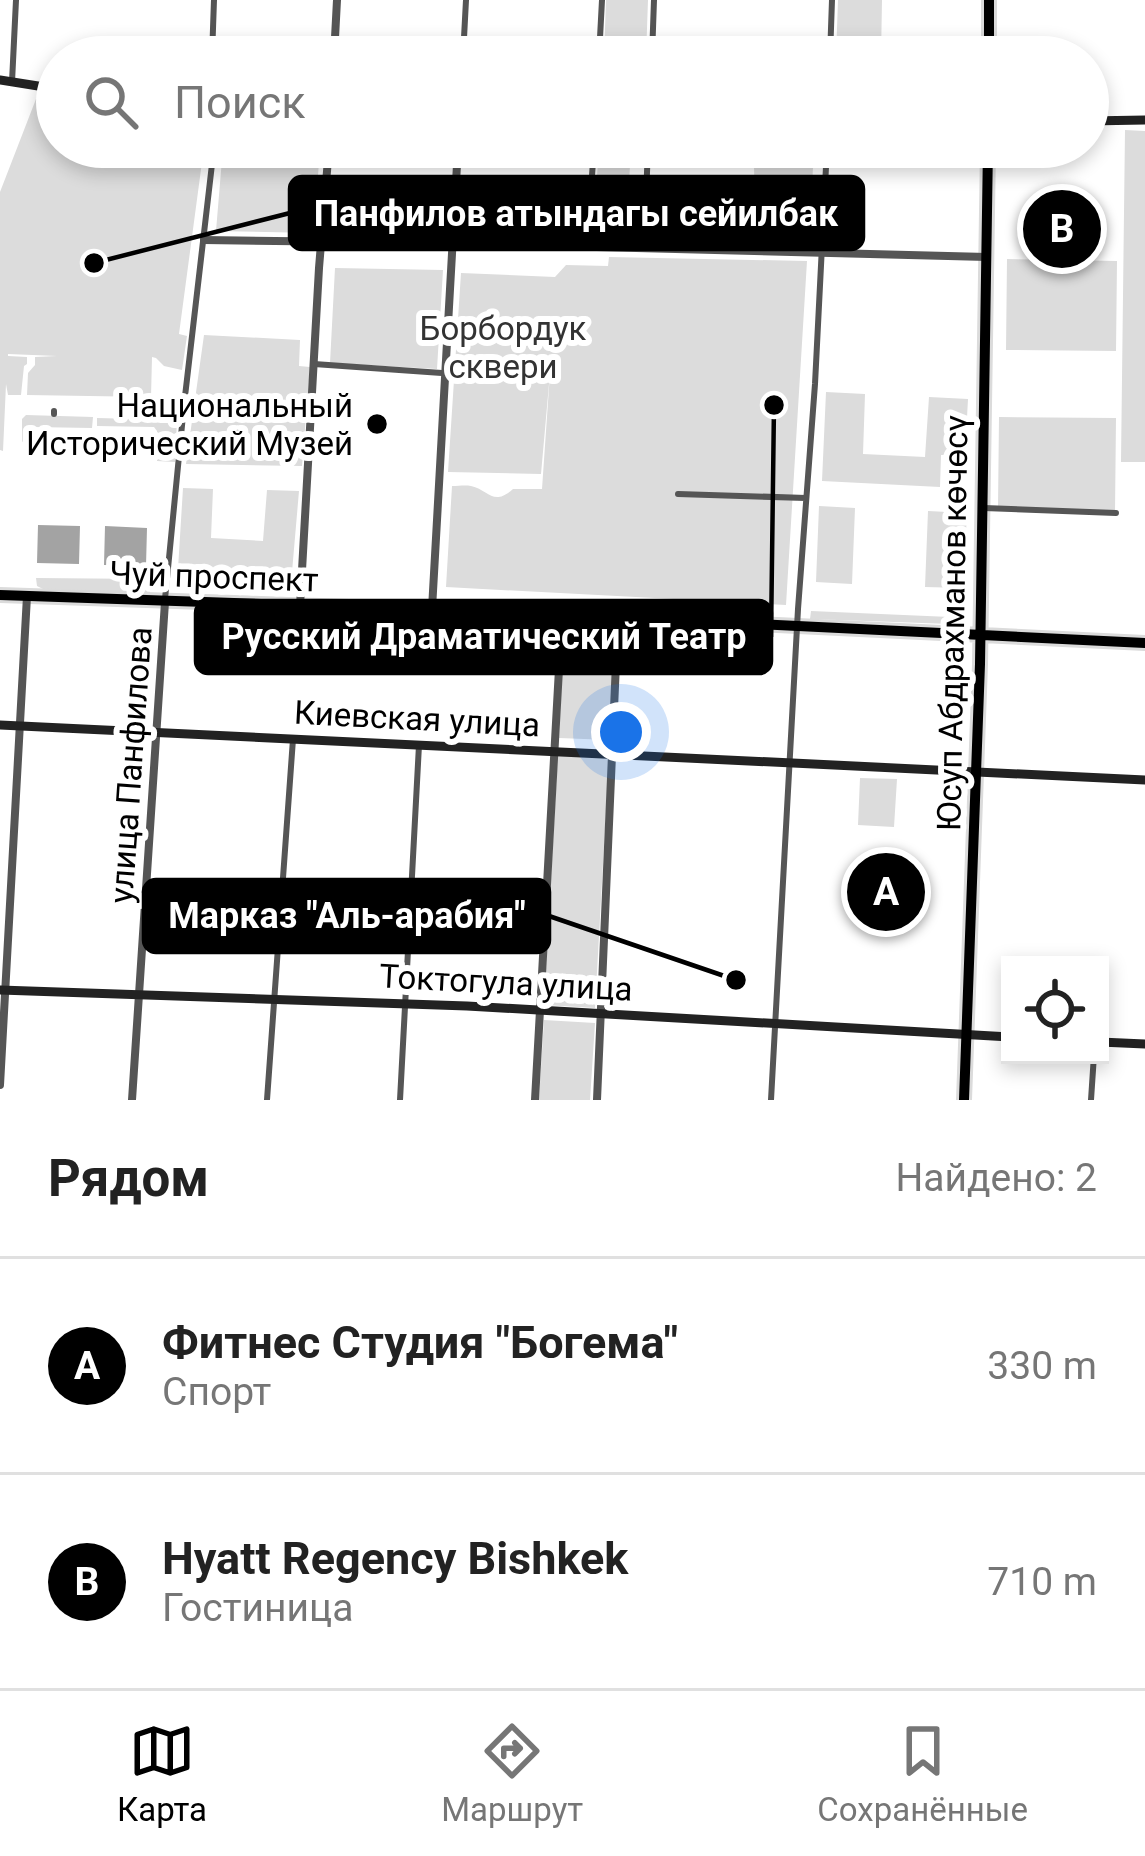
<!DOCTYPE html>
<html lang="ru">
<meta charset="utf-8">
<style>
:root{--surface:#fff;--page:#f6f6f6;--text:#222;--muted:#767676;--line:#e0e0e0;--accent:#000}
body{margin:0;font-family:Roboto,sans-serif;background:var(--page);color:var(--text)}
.controls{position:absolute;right:36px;bottom:36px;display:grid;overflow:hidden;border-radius:0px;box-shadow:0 6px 18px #0003}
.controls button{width:108px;height:108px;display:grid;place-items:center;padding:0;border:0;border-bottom:3px solid var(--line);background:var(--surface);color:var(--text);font:60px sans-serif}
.you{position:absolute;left:621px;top:732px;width:42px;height:42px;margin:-30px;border:9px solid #fff;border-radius:50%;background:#1a73e8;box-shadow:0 0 0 18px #1a73e833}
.badge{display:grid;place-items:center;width:78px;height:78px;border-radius:50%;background:var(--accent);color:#fff;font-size:39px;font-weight:700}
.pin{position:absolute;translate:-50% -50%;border:6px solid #fff;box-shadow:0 3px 12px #0006}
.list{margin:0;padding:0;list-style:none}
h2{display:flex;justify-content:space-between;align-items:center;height:156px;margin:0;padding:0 48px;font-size:51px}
h2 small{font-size:39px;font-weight:400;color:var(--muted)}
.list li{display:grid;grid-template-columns:78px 1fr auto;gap:36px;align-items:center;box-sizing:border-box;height:216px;padding:0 48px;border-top:3px solid var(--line)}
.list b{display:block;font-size:45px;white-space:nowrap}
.list p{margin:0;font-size:39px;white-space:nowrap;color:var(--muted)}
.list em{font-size:39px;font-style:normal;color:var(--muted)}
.icon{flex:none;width:66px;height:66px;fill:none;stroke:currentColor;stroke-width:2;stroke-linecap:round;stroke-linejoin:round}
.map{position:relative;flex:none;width:1145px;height:1100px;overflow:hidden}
.search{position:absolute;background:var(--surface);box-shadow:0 6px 18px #0003;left:36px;right:36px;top:36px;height:132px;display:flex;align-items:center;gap:30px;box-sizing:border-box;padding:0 42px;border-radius:66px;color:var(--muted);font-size:45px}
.sheet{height:588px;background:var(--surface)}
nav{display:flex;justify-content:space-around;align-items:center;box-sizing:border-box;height:168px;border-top:3px solid var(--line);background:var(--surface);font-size:33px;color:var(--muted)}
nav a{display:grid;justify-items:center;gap:6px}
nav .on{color:var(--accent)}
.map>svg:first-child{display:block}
</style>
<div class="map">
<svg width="1145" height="1100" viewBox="0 0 1145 1100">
<rect width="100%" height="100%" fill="#fff"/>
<!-- green -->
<path fill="#dcdcdc" d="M606,0H648L646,57H604Z
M838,0H882L881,57H836Z
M36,99L57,102V147H204L179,334L187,336L182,370L164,366L156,358L152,357L151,397L27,395L28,373L35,365V357L57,356L8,354V356L27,357V364L24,366L21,395H8L6,384L3,451L0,450V192Z
M1125,130L1145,131V462H1121Z
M223,147H320L314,233L216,231Z
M599,147H631L626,237L593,236Z
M707,147H814L809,247L750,245L755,224L754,164L708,161Z
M609,257L807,261L786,605L446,587L452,486C459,486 465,485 471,486C489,490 493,507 513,489H542L550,373L541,474L448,472L461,273L555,277L566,265L608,266Z
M1007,259L1117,261L1116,351L1006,350Z
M335,268L443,270L437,369L330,363Z
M204,335L300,340L299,366L310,367L302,466L186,464Z
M826,392L865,394L863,454L925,457L929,397L968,399L965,455H941L940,487L822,481Z
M26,415L93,417L92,428L33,427V445H25L22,441V419Z
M999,417L1116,418L1115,512L998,507Z
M97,418L177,420L175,462L157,461V431L154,427L97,426Z
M183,488L213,489L211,538L263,541L267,490L299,491L292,572L178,569Z
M819,506L855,508L852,584L816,582Z
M928,511L967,513L963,588L925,587Z
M36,578L150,579V594L43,589L37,586Z
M811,611L950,617V624L810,619Z
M564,625L615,628L610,740L559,738Z
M558,753L609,756L595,1008L544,1005Z
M860,778L897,779L894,827L858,825Z
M544,1020L595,1023L590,1100H539Z"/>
<!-- water -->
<path fill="#a3a3a3" d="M38,525L80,526L79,564L37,563Z
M105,526L147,528L146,566L104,565Z"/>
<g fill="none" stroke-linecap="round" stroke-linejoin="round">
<!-- primary casing -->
<g stroke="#dbdbdb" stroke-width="16">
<path id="primary" d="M989,57V0
M0,595L550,614L1145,643
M964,1100L980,664L988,147"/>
</g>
<!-- minor -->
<path stroke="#555" stroke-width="6" d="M212,57L214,0
M463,57L466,0
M599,57L602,0
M652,57L654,0
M830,57L832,0
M12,82L16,0
M587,247L594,147
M644,248L648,147
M314,364L456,374
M54,414V411
M136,415V417
M678,494L806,498
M984,508L1116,513
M165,599L184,405L214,147
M267,1100L293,739
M400,1100L419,745
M771,1100L798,609L815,384L827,147
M1091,1100L1094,1055"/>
<!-- tertiary -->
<path stroke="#555" stroke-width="8" d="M334,57L337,0
M204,240L443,243L987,257
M300,606L319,268L329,147
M432,609L458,147
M0,1085L27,596
M132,1100L165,602
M535,1100L562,615
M597,1100L618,617"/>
<!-- secondary -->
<path stroke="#222" stroke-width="9" d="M0,80L57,89
M1088,121L1145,120
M0,725L1145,780
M0,990L467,1006L1010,1037
M1100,1042L1145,1044"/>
<!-- primary -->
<use href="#primary" stroke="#000" stroke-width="10"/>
</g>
<!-- markers -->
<circle fill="#000" stroke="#fff" stroke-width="4.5" cx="377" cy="424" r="12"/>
<g text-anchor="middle" stroke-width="12" stroke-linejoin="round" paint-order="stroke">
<!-- park labels -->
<g font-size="33" fill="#333" stroke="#fff">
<text x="503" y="340">Борбордук<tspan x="503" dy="38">сквери</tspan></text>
</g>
<!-- poi labels -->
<g font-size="33" fill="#000" stroke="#fff" text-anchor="end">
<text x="353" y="417">Национальный<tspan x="353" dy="38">Исторический Музей</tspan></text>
</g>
<!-- street labels -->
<g font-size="33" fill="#000" stroke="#fff">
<text transform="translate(214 576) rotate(2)" y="12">Чуй проспект</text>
<text transform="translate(952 623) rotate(-89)" y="12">Юсуп Абдрахманов көчөсү</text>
<text transform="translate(417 718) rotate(3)" y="12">Киевская улица</text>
<text transform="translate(130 765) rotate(-86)" y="12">улица Панфилова</text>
<text transform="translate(506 982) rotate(3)" y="12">Токтогула улица</text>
</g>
</g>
<!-- callouts -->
<path fill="none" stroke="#000" stroke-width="4.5" d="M94 263L290 213M774 405L771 637M736 980L549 916"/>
<g fill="#000" stroke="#fff" stroke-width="4.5">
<circle cx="94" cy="263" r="12"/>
<circle cx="774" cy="405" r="12"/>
<circle cx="736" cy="980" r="12"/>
</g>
<g fill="#000" stroke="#000" stroke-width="4.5">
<rect x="290" y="177" width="573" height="72" rx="12"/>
<rect x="196" y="601" width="575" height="72" rx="12"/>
<rect x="144" y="880" width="405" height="72" rx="12"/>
</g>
<g font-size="36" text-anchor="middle" font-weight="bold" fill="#fff">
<text x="576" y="226">Панфилов атындагы сейилбак</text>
<text x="484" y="649">Русский Драматический Театр</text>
<text x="347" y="928">Марказ "Аль-арабия"</text>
</g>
</svg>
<div class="controls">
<button><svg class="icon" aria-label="locate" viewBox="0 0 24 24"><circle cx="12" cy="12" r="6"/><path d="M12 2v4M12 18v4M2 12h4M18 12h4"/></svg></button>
</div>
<div class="you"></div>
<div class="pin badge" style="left:886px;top:892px">A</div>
<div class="pin badge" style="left:1062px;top:229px">B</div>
<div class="search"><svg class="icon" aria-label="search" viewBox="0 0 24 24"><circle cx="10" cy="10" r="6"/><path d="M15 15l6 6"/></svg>Поиск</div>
</div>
<section class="sheet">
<h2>Рядом<small>Найдено: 2</small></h2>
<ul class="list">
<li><span class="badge">A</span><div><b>Фитнес Студия &quot;Богема&quot;</b><p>Спорт</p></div><em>330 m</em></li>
<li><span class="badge">B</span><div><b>Hyatt Regency Bishkek</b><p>Гостиница</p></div><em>710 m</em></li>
</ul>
</section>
<nav>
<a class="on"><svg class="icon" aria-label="map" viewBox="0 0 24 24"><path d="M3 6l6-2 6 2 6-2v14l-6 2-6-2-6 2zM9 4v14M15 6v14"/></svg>Карта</a>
<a><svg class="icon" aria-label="directions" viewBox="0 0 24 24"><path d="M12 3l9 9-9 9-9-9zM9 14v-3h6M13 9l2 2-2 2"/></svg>Маршрут</a>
<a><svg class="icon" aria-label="saved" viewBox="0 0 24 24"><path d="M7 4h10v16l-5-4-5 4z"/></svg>Сохранённые</a>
</nav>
